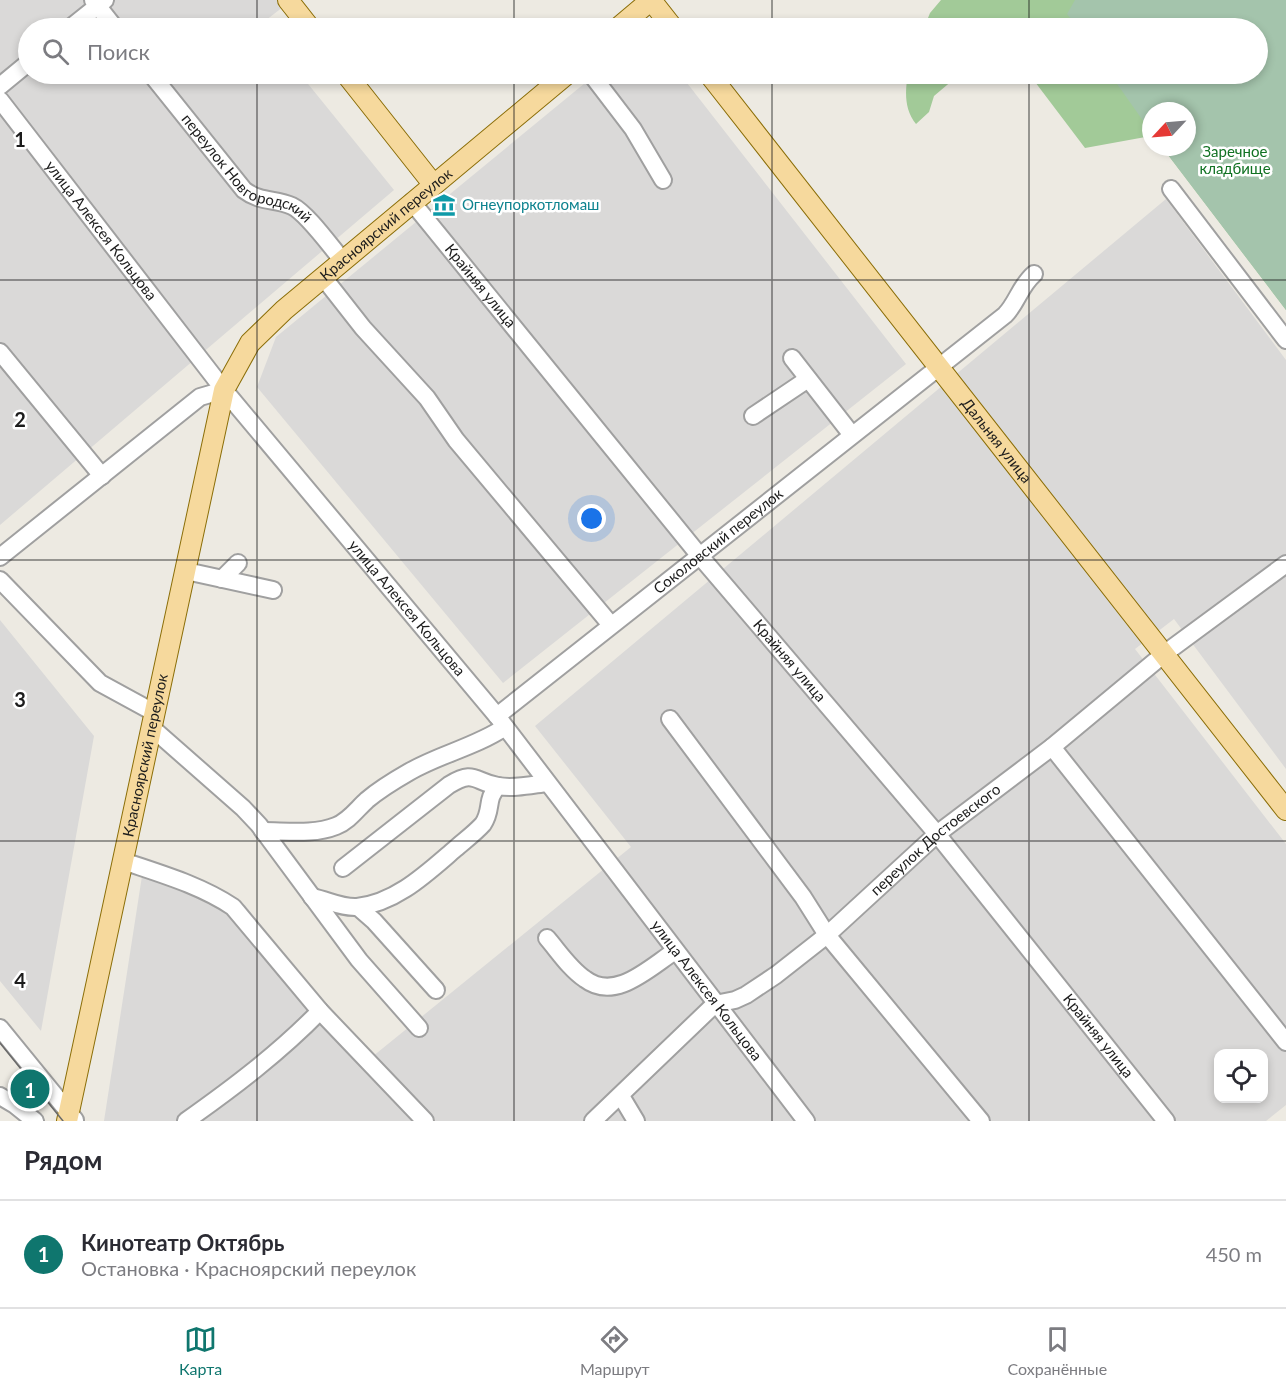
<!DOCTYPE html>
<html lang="ru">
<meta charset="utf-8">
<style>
:root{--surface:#fff;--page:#f7f7f7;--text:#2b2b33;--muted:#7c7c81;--line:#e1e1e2;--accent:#0f766e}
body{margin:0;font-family:Lato,sans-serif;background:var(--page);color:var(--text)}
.controls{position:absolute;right:18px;bottom:18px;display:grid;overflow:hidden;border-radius:12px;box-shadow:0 3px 9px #0003}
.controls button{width:54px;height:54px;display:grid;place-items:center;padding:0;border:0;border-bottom:2px solid var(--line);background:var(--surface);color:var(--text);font:30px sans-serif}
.compass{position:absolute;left:1142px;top:102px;width:54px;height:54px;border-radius:50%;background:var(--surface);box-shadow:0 3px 9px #0003;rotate:244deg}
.you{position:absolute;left:592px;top:519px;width:21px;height:21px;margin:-15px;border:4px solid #fff;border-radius:50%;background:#1a73e8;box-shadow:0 0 0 9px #1a73e833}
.badge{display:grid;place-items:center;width:39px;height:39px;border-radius:50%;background:var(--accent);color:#fff;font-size:20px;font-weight:700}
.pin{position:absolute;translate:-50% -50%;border:3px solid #fff;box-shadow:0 2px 6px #0006}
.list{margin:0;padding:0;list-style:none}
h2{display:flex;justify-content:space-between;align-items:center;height:78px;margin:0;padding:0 24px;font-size:26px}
h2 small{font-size:20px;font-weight:400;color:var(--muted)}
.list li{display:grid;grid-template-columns:39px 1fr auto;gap:18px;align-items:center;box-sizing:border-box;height:108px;padding:0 24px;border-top:2px solid var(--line)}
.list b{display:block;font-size:22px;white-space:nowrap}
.list p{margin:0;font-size:20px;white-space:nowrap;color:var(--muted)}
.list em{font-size:20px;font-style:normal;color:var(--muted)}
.icon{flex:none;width:33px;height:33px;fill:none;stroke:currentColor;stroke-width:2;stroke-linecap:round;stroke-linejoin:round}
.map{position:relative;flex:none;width:1286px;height:1121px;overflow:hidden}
.search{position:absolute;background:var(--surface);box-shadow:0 3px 9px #0003;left:18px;right:18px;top:18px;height:66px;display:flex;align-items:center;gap:15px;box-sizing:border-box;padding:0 21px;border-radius:33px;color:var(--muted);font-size:22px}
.sheet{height:186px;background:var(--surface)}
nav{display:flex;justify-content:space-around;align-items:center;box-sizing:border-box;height:84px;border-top:2px solid var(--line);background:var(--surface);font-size:16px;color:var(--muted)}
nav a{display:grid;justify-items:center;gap:3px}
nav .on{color:var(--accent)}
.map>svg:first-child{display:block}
</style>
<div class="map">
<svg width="1286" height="1121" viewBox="0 0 1286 1121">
<rect width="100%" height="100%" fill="#edeae2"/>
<!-- residential -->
<path fill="#dad9d8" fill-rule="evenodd" d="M0,0H292L261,24L264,28H28V74H300L394,190L0,525Z
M596,74H680L906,364L503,683L257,387L276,337Z
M1166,199L1286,360V769L1174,619L1135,649L1286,844V1105L1266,1121H104L142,876L245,905L367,1061L631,847L535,726ZM1218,1054H1264V1098H1218Z
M0,620L94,736L41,1031L0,981Z"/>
<!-- forest -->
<path fill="#a2ca98" d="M941,0H1286V310L1162,147H1187V111H1151V136L1085,148L1029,74H1258V28H924L930,13Z
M908,74H960L934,96L929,112L916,124C904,109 905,91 908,74Z"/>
<!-- cemetery -->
<path fill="#a4c4ac" d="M1075,0H1286V310L1162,147H1187V111H1151V132L1110,74H1258V28H1078L1067,14Z"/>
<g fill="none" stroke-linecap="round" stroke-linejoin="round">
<!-- minor casing -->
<g stroke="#a0a0a0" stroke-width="20">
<g id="minor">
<path d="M93,0L115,28"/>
<path d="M70,28L105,0"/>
<path id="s1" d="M151,74L244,190C261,203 275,198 292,206C307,213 331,247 343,261"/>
<path d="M591,74L633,129L663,180"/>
<path d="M0,86L28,63"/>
<path id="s2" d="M0,100L224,390L497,716L806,1121"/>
<path d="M1171,189L1286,340"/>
<path id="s3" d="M412,202L699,555L937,834L1166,1121"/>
<path d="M323,277L363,328L427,398L456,440L611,625"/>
<path d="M0,352L102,476"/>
<path d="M792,358L852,435"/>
<path d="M753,416L808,379"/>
<path d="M0,557L200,397L224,390"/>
<path d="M186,571L273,590"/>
<path d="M222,579L238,563"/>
<path d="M0,580L100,683L155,713"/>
<path id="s4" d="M497,716L1005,315C1017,303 1020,286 1034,274"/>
<path d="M670,719L803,897L827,935L981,1121"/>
<path d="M152,728L243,808L259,825L359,960L419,1028"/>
<path d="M1052,747L1286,1042"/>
<path d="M263,831C286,831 314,835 336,826C349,821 357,809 367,800C380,789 395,780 409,772C440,754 475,747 505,727"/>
<path d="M123,861C161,874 200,885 233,907L320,1011L425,1121"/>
<path d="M343,868L449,785C475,769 474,782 498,786C514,789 531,785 547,783"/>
<path d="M312,897C328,900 341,908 357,907C396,903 427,873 455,849C464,841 475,833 483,824C493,809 485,800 498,786"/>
<path d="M358,907L374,921L436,990"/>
<path d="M547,938C559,952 570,969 585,979C615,1002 649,968 675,951"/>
<path d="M0,1028L75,1120"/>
<path d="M0,1096L15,1105L35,1121"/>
<path d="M621,1096L636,1121"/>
<path d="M186,1121C234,1087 279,1053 320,1011"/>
<path id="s5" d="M593,1121L715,1004L735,1000L746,995L776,975L827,935L937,834L1052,747L1164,654L1286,564"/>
</g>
</g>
<!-- major casing -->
<g stroke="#8b6e08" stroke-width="22">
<g id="major">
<path d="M288,0L310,28"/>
<path d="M651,0L673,28"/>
<path d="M618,28L651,0"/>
<path d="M346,74L433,184"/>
<path id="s6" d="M709,74L1286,810"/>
<path id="s7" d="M67,1121L224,390L250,343L284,310L567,74"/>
</g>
</g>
<!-- minor -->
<use href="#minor" stroke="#fff" stroke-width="16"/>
<!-- major -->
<use href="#major" stroke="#f6d99d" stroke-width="20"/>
<!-- tram -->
<path stroke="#6a6a6a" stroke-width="1.5" d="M0,1043L63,1121"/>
</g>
<!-- grid -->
<path fill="none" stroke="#1c1c1c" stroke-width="1.5" stroke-opacity="0.55" d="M257,0V28M514,0V28M772,0V28M1029,0V28M257,74V1121M514,74V1121M772,74V1121M1029,74V1121M0,280H1286M0,560H1286M0,841H1286"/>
<!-- icons -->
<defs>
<g id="museum-bare" transform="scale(1.8)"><path d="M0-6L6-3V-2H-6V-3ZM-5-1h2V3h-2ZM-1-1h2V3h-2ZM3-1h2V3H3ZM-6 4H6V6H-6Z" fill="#0f9aa8" stroke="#fff" stroke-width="2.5" paint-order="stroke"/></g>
</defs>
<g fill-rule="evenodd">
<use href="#museum-bare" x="444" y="205"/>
</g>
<g text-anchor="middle" stroke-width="5" stroke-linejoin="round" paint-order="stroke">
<!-- park labels -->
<g font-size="15" fill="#117223" stroke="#fff">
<text x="1235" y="157">Заречное<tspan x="1235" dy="17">кладбище</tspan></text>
</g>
<!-- street labels -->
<g font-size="15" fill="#1c1c1c" stroke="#fff">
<text dy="5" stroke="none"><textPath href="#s1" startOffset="138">переулок Новгородский</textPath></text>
<text dy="5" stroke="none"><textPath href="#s7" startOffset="982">Красноярский переулок</textPath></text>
<text dy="5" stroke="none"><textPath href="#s2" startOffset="165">улица Алексея Кольцова</textPath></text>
<text dy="5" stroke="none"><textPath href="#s3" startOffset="108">Крайняя улица</textPath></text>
<text dy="5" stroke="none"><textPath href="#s6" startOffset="466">Дальняя улица</textPath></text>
<text dy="5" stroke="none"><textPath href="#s4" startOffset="282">Соколовский переулок</textPath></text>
<text dy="5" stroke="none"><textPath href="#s2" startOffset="651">улица Алексея Кольцова</textPath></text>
<text dy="5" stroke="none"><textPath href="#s3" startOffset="594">Крайняя улица</textPath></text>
<text dy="5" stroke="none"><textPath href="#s7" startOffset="374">Красноярский переулок</textPath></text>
<text dy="5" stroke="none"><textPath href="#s5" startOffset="447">переулок Достоевского</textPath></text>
<text dy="5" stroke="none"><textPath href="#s2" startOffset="1137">улица Алексея Кольцова</textPath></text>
<text dy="5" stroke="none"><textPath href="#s3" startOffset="1080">Крайняя улица</textPath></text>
</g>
<!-- culture labels -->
<g font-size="15" fill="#0d838f" stroke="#fff" text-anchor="start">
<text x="462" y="210">Огнеупоркотломаш</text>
</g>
</g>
<g font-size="20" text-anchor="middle" font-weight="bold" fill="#1c1c1c" stroke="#fff" stroke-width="5" stroke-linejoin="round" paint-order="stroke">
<text x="20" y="147">1</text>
<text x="20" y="427">2</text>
<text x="20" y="707">3</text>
<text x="20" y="988">4</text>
</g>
</svg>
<div class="controls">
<button><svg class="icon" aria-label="locate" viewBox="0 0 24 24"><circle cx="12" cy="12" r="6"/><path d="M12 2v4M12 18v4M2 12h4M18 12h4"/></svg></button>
</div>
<svg class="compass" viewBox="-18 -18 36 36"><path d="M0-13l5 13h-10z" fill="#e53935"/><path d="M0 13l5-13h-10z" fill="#7c7c81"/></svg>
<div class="you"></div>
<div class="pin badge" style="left:30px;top:1089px">1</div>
<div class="search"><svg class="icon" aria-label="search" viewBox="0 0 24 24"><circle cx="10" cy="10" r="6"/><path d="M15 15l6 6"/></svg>Поиск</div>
</div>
<section class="sheet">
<h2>Рядом<small></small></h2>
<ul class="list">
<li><span class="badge">1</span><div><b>Кинотеатр Октябрь</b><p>Остановка · Красноярский переулок</p></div><em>450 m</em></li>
</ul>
</section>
<nav>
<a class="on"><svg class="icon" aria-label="map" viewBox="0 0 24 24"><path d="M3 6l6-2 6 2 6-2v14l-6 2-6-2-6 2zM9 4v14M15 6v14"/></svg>Карта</a>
<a><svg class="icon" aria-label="directions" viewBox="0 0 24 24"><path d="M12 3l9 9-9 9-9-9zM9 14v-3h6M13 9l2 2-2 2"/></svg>Маршрут</a>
<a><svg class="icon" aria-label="saved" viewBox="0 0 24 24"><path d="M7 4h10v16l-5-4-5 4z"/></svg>Сохранённые</a>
</nav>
